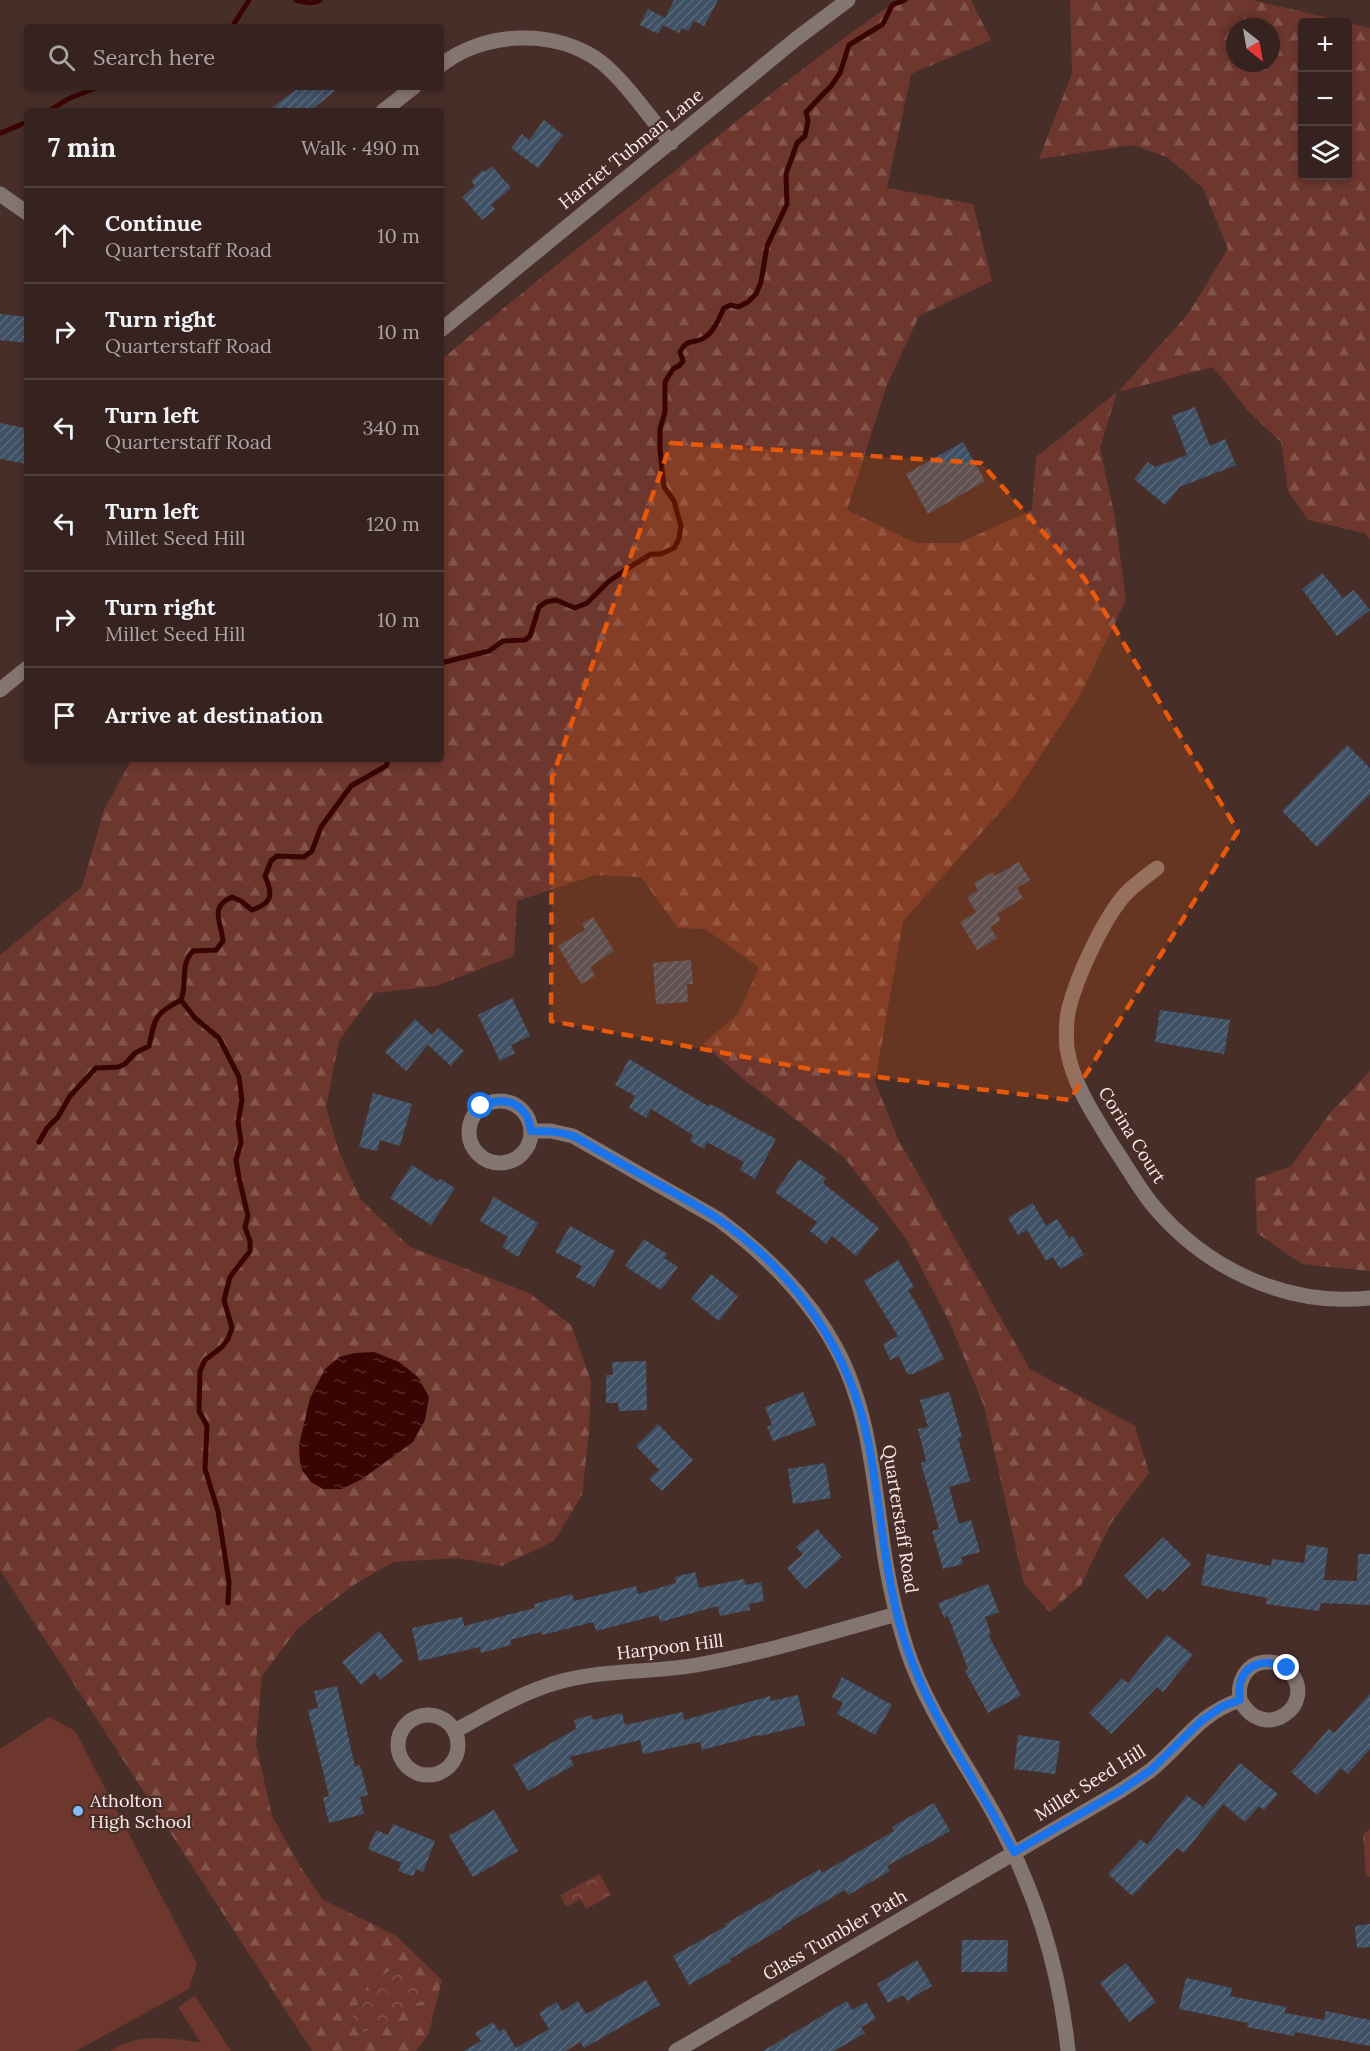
<!DOCTYPE html>
<meta charset="utf-8">
<style>
:root{--surface:#36221f;--page:#412f2c;--text:#f1f3f6;--muted:#aaa4a4;--line:#503f3d}
body{margin:0;font-family:Lora,serif;background:var(--page);color:var(--text)}
.controls{position:absolute;right:18px;top:18px;display:grid;overflow:hidden;border-radius:6px;box-shadow:0 3px 9px #0003}
.controls button{width:54px;height:54px;display:grid;place-items:center;padding:0;border:0;border-bottom:2px solid var(--line);background:var(--surface);color:var(--text);font:30px sans-serif}
.compass{position:absolute;left:1226px;top:18px;width:54px;height:54px;border-radius:50%;background:var(--surface);box-shadow:0 3px 9px #0003;rotate:149deg}
.stop{position:absolute;width:18px;height:18px;margin:-14px;border:4px solid #1a73e8;border-radius:50%;background:#fff}
.stop.end{background:#1a73e8;border-color:#fff;box-shadow:0 2px 6px #0008}
.list{margin:0;padding:0;list-style:none}
h2{display:flex;justify-content:space-between;align-items:center;height:78px;margin:0;padding:0 24px;font-size:26px}
h2 small{font-size:20px;font-weight:400;color:var(--muted)}
.list li{display:grid;grid-template-columns:39px 1fr auto;gap:18px;align-items:center;box-sizing:border-box;height:96px;padding:0 24px;border-top:2px solid var(--line)}
.list b{display:block;font-size:22px;white-space:nowrap}
.list p{margin:0;font-size:20px;white-space:nowrap;color:var(--muted)}
.list em{font-size:20px;font-style:normal;color:var(--muted)}
.icon{flex:none;width:33px;height:33px;fill:none;stroke:currentColor;stroke-width:2;stroke-linecap:round;stroke-linejoin:round}
.map{position:relative;flex:none;width:1370px;height:2051px;overflow:hidden}
.search{position:absolute;background:var(--surface);box-shadow:0 3px 9px #0003;left:24px;top:24px;width:420px;height:66px;display:flex;align-items:center;gap:15px;box-sizing:border-box;padding:0 21px;border-radius:6px;color:var(--muted);font-size:22px}
.panel{position:absolute;background:var(--surface);box-shadow:0 3px 9px #0003;left:24px;top:108px;width:420px;height:654px;border-radius:6px}
.map>svg:first-child{display:block}
</style>
<div class="map">
<svg width="1370" height="2051" viewBox="0 0 1370 2051">
<defs>
<pattern id="forest-firs" width="22" height="20" patternUnits="userSpaceOnUse" patternTransform="scale(1.5)"><rect width="22" height="20" fill="#6d372e"/><path d="M5 1l3.5 6h-7zM16 11l3.5 6h-7z" fill="#83544c"/></pattern>
<pattern id="park-crowns" width="20" height="18" patternUnits="userSpaceOnUse" patternTransform="scale(1.5)"><rect width="20" height="18" fill="#6d372e"/><path d="M2 6a3 3 0 1 1 6 0M12 15a3 3 0 1 1 6 0" fill="none" stroke="#83544c"/></pattern>
<pattern id="water-ripples" width="26" height="14" patternUnits="userSpaceOnUse" patternTransform="scale(1.5)"><rect width="26" height="14" fill="#390401"/><path d="M2 4q2-2 4 0t4 0M15 11q2-2 4 0t4 0" fill="none" stroke="#572926"/></pattern>
<pattern id="building-hatch" width="6" height="6" patternUnits="userSpaceOnUse" patternTransform="scale(1.5)"><rect width="6" height="6" fill="#3f5165"/><path d="M-1 1l2-2M0 6l6-6M5 7l2-2" fill="none" stroke="#5c6a7b"/></pattern>
</defs>
<rect width="100%" height="100%" fill="#482e29"/>
<!-- forest -->
<path fill="url(#forest-firs)" fill-rule="evenodd" d="M898,0H971L991,40L911,74L887,188L973,204L992,281L919,316L887,385L847,510L916,543H959L1032,510L1036,457L1117,392L1100,448L1115,518L1126,600L1078,699L1013,797L903,921L875,1082L899,1141L1030,1369L1135,1426L1149,1473L1111,1523L1081,1585L1050,1612L1024,1584L984,1406L950,1323L906,1239L845,1158L741,1077L703,1044L738,1014L759,967L705,929L678,928L641,877L595,875L517,901L514,956L436,986L374,993L339,1041L326,1107L339,1152L361,1200L410,1247L529,1293L571,1325L591,1381L589,1432L582,1495L554,1541L502,1566L458,1558L393,1562L352,1586L298,1628L262,1676L256,1744L272,1816L300,1866L323,1900L395,1935L442,1980L428,2035L416,2051H312L0,1570V955L82,887L104,810L132,759H441V360C524,291 607,224 692,157C759,103 826,49 898,0Z
M1070,0H1252L1347,22H1302V176H1348V23L1370,28V539L1364,533L1308,520L1288,491L1281,442L1249,412L1213,367L1118,392L1188,314L1228,249L1203,188L1167,157L1133,145L1039,159L1072,73ZM1235,27H1271V63H1235Z
M1370,1071V1271L1302,1264L1257,1233L1255,1179L1291,1166L1331,1112Z
M1370,1829V1877L1366,1876L1363,1834Z"/>
<!-- park -->
<path fill="url(#park-crowns)" d="M600,1874L611,1895L586,1909L580,1899L566,1907L560,1895Z
M402,1964L423,2000L361,2034L347,2010L373,1996L366,1984Z"/>
<!-- pitch -->
<path fill="#6d372e" d="M49,1717L75,1731L197,1964L189,1989L76,2051H0V1749Z
M195,1996L231,2051H110C137,2033 170,2037 201,2043L178,2007Z"/>
<!-- water -->
<path fill="url(#water-ripples)" d="M374,1352L399,1362L418,1377L429,1397L425,1420L413,1442L362,1479L342,1489H323L311,1482L302,1470L300,1463L299,1445L310,1398L325,1369L339,1357L355,1353Z"/>
<g fill="none" stroke-linecap="round" stroke-linejoin="round">
<!-- stream -->
<path stroke="#390401" stroke-width="5" d="M296,0C303,2 313,5 320,0
M232,27L249,0
M49,111L68,99L98,87
M1,133L27,122
M441,663L489,651L503,641L525,640L530,636L539,607L546,602L556,600L575,608L587,603L608,582L630,567L651,554H661L674,548L679,539L681,526L674,501L664,487L660,449V429L665,412V382L673,369L680,365L683,361L680,352C688,337 693,345 704,338C714,332 719,318 724,308L731,305L738,307L748,302L756,294L761,282L767,246L787,204L786,174L797,143L805,136L808,121L806,112L831,86L840,73L849,45L883,24L892,5L905,0
M181,1000L195,1018L219,1038L239,1077L242,1100L238,1122L241,1142L236,1160L239,1178L248,1216L245,1227L250,1241V1251L230,1277L224,1300L232,1328L228,1339L222,1347L205,1360L200,1371L199,1411L207,1426L205,1469L218,1511L229,1582L228,1603
M39,1142L47,1128L58,1117L70,1096L96,1068L118,1067L125,1064L135,1053L149,1046C155,1018 154,1014 181,1000C188,982 179,966 193,951L216,950L223,941C221,921 209,907 232,897L241,901L252,910C273,903 273,894 265,876L271,861L277,856L304,857L312,851L321,827L351,786L386,766L389,759"/>
</g>
<!-- building -->
<path fill="url(#building-hatch)" d="M674,0H718L704,26L694,21L688,31L682,28L679,33L663,25L658,34L640,25L648,9L665,18Z
M299,87H340L310,111H268Z
M544,120L563,135L538,168L511,148L522,134L529,140Z
M492,166L511,188L491,205L495,209L482,220L462,197L475,186L471,181L483,170L485,172Z
M0,314L27,317V343L0,340Z
M1195,407L1210,446L1225,439L1236,465L1180,487L1165,505L1134,479L1148,462L1155,467L1187,455L1172,416Z
M0,423L25,428L24,434L27,435V464L0,459Z
M963,442L985,481L928,514L906,474Z
M1322,573L1343,598L1354,590L1370,610L1337,636L1302,589Z
M1347,745L1370,768V794L1317,847L1282,811Z
M1019,862L1030,880L1017,888L1023,898L997,914L1001,920L990,927L997,938L977,950L960,922L976,912L967,897L978,891L974,883L993,872L995,876Z
M593,917L614,951L590,967L595,976L581,984L558,946L585,930L582,924Z
M691,960L693,984H687L688,1002L656,1004L653,963Z
M512,998L530,1036L511,1045L515,1053L500,1061L478,1015Z
M1160,1010L1230,1020L1224,1054L1155,1042Z
M415,1019L432,1035L438,1028L464,1051L451,1066L428,1045L406,1071L385,1052Z
M629,1059L708,1106L710,1104L776,1139L755,1179L740,1170L744,1162L707,1142L704,1149L690,1141L693,1135L651,1109L646,1118L629,1108L635,1096L615,1085Z
M373,1093L412,1104L400,1146L380,1140L377,1151L359,1147Z
M799,1159L826,1178L823,1183L879,1228L856,1256L832,1236L826,1244L810,1231L817,1222L775,1192Z
M412,1165L438,1182L440,1179L455,1188L431,1225L390,1198Z
M494,1197L538,1223L518,1257L502,1247L508,1237L480,1221Z
M1033,1203L1046,1226L1057,1219L1069,1238L1073,1236L1084,1255L1060,1269L1053,1257L1046,1261L1027,1230L1018,1235L1008,1218Z
M570,1226L615,1251L594,1287L576,1277L582,1266L555,1252Z
M644,1239L667,1254L664,1258L678,1267L661,1290L625,1266Z
M898,1260L914,1287L908,1290L923,1315L944,1359L913,1374H907L899,1356L890,1360L883,1344L898,1336L864,1281Z
M711,1274L738,1296L719,1321L691,1299Z
M646,1361L647,1410L619,1411L618,1403H606V1375H613L612,1362Z
M803,1392L816,1425L773,1441L767,1427L772,1425L765,1407Z
M949,1392L962,1437L958,1438L970,1481L949,1487L959,1524L971,1520L980,1552L961,1557L963,1564L943,1569L932,1531L939,1529L921,1463L926,1461L918,1429L928,1427L920,1400Z
M658,1424L693,1460L662,1491L649,1479L659,1470L636,1446Z
M825,1463L831,1498L793,1504L788,1469Z
M817,1529L842,1557L805,1589L787,1568L803,1554L796,1547Z
M1163,1537L1191,1564L1163,1592L1158,1588L1147,1599L1124,1576Z
M1307,1545L1328,1548L1324,1580L1357,1581L1358,1554H1370V1605L1321,1603L1319,1611L1266,1604L1267,1598L1201,1585L1207,1554L1271,1566L1272,1559L1304,1563Z
M695,1572L699,1588L744,1579L745,1585L761,1582L764,1601L749,1604L750,1610L720,1616L718,1606L660,1622L658,1615L596,1631L593,1622L542,1635L541,1632L510,1640L511,1645L481,1653L480,1647L419,1661L412,1628L462,1617L464,1626L535,1608L534,1604L572,1594L574,1601L636,1586L638,1594L676,1583L675,1577Z
M988,1584L999,1612L985,1617L991,1634L988,1635L1021,1695L988,1713L965,1671L968,1669L948,1616L944,1618L938,1603Z
M379,1631L403,1661L380,1680L375,1673L361,1685L342,1662Z
M1167,1635L1193,1655L1163,1692L1157,1687L1111,1734L1089,1713L1122,1678L1128,1683Z
M842,1677L892,1705L875,1735L837,1714L843,1703L832,1697Z
M337,1686L355,1767L360,1765L368,1795L360,1797L364,1814L329,1823L323,1798L329,1796L308,1710L318,1708L314,1691Z
M1370,1694V1749L1348,1774L1341,1768L1317,1795L1291,1772L1329,1729L1334,1733Z
M798,1695L805,1725L760,1736L759,1735L702,1750L700,1742L643,1754L640,1740L569,1757L574,1765L528,1791L513,1765L576,1729L574,1720L592,1715L593,1720L622,1713L625,1725L683,1712L684,1720L770,1696L771,1701Z
M1018,1735L1060,1741L1055,1774L1014,1769Z
M1240,1763L1278,1794L1264,1810L1259,1806L1245,1822L1223,1804L1184,1853L1177,1848L1132,1896L1108,1874L1141,1839L1147,1845L1187,1795L1203,1807Z
M934,1803L950,1831L887,1866L890,1871L848,1895L845,1890L781,1927L782,1928L730,1959L731,1961L689,1985L673,1956L726,1926L725,1924L820,1869L822,1873L894,1831L892,1827Z
M494,1810L518,1851L473,1877L449,1836Z
M393,1824L435,1841L423,1872L416,1869L413,1876L398,1871L402,1863L368,1849L376,1830L388,1835Z
M1370,1924V1947L1357,1948L1355,1926Z
M962,1940H1008L1007,1972H961Z
M917,1960L932,1986L907,2001L903,1995L888,2003L877,1984Z
M1126,1963L1156,2002L1129,2022L1100,1983Z
M1186,1978L1232,1988L1230,1996L1286,2007L1285,2013L1324,2020L1326,2011L1370,2020V2046L1295,2032L1294,2036L1247,2027L1248,2023L1179,2009Z
M646,1980L660,2005L584,2048L580,2042L566,2051H464L481,2041L475,2033L493,2022L499,2032L504,2028L516,2048L549,2029L539,2013L557,2002L562,2011L578,2001L586,2014Z
M847,2001L852,2010L866,2002L876,2019L861,2027L865,2033L834,2051H763Z"/>
<g fill="none" stroke-linecap="round" stroke-linejoin="round">
<!-- minor -->
<path stroke="#837572" stroke-width="15" d="M441,65C485,31 556,28 601,62C626,82 650,118 671,143
M383,111L414,87
M0,194L27,213
M441,330L796,39L848,0
M0,690L27,668
M1157,868C1145,877 1132,886 1122,898C1102,923 1077,976 1069,1008C1066,1020 1066,1035 1067,1048C1072,1083 1095,1117 1113,1146C1126,1165 1137,1185 1151,1203C1204,1268 1285,1307 1370,1298
M469 1132a31 31 0 1 1 62 0a31 31 0 1 1-62 0Z
M531,1131H551L573,1136L718,1219C765,1254 808,1296 836,1348C872,1415 874,1491 886,1564C891,1593 898,1622 907,1650C926,1708 964,1760 994,1814C1035,1890 1059,1964 1068,2051
M398 1745a30 30 0 1 1 60 0a30 30 0 1 1-60 0Z
M455,1731C489,1712 524,1691 562,1681C607,1669 656,1673 702,1664C768,1652 832,1632 897,1614
M676,2051L1120,1791C1130,1784 1142,1777 1151,1770C1184,1743 1198,1714 1240,1700C1237,1681 1247,1661 1269,1662C1277,1662 1285,1666 1290,1672C1318,1704 1264,1745 1240,1700"/>
</g>
<g fill="none" stroke-linecap="round" stroke-linejoin="round">
<!-- route -->
<path stroke="#1a73e8" stroke-width="8" d="M481,1106C505,1095 527,1103 531,1131C545,1131 559,1131 573,1136C582,1140 592,1147 601,1152C621,1163 641,1175 662,1186C681,1197 700,1207 718,1219C794,1271 850,1351 868,1441C882,1511 884,1583 908,1651C932,1720 980,1787 1014,1852L1120,1791L1151,1770L1201,1721L1223,1706L1240,1700C1235,1668 1259,1655 1287,1668"/>
</g>
<!-- marked area -->
<path fill="#e8590c" fill-opacity="0.2" stroke="#e8590c" stroke-width="4.5" stroke-dasharray="12 8" stroke-linejoin="round" d="M671,443L981,463L1084,578L1238,831L1070,1100L810,1069L551,1021L552,778Z"/>
<!-- markers -->
<circle fill="#80bdfa" stroke="#482e29" stroke-width="2" cx="78" cy="1811" r="6"/>
<g text-anchor="middle" stroke-width="4.5" stroke-linejoin="round" paint-order="stroke">
<!-- street labels -->
<g font-size="18" fill="#fdebe8" stroke="#482e29">
<text transform="translate(631 149) rotate(-39)" y="6">Harriet Tubman Lane</text>
<text transform="translate(1132 1135) rotate(58)" y="6">Corina Court</text>
<text transform="translate(900 1519) rotate(81)" y="6">Quarterstaff Road</text>
<text transform="translate(670 1647) rotate(-7)" y="6">Harpoon Hill</text>
<text transform="translate(1090 1783) rotate(-32)" y="6">Millet Seed Hill</text>
<text transform="translate(835 1935) rotate(-30)" y="6">Glass Tumbler Path</text>
</g>
<!-- poi labels -->
<g font-size="18" fill="#fdebe8" stroke="#482e29" text-anchor="start">
<text x="90" y="1807">Atholton<tspan x="90" dy="21">High School</tspan></text>
</g>
</g>
</svg>
<div class="controls">
<button>+</button>
<button>−</button>
<button><svg class="icon" aria-label="layers" viewBox="0 0 24 24"><path d="M12 4l9 5-9 5-9-5zM3 14l9 5 9-5"/></svg></button>
</div>
<svg class="compass" viewBox="-18 -18 36 36"><path d="M0-13l5 13h-10z" fill="#e53935"/><path d="M0 13l5-13h-10z" fill="#aaa4a4"/></svg>
<div class="stop" style="left:481px;top:1106px"></div>
<div class="stop end" style="left:1287px;top:1668px"></div>
<div class="search"><svg class="icon" aria-label="search" viewBox="0 0 24 24"><circle cx="10" cy="10" r="6"/><path d="M15 15l6 6"/></svg>Search here</div>
<section class="panel">
<h2>7 min<small>Walk · 490 m</small></h2>
<ul class="list">
<li><svg class="icon" aria-label="ahead" viewBox="0 0 24 24"><path d="M12 20V5M6 11l6-6 6 6"/></svg><div><b>Continue</b><p>Quarterstaff Road</p></div><em>10 m</em></li>
<li><svg class="icon" aria-label="right" viewBox="0 0 24 24"><path d="M7 20v-9h11M14 6l5 5-5 5"/></svg><div><b>Turn right</b><p>Quarterstaff Road</p></div><em>10 m</em></li>
<li><svg class="icon" aria-label="left" viewBox="0 0 24 24"><path d="M17 20v-9H6M10 6l-5 5 5 5"/></svg><div><b>Turn left</b><p>Quarterstaff Road</p></div><em>340 m</em></li>
<li><svg class="icon" aria-label="left" viewBox="0 0 24 24"><path d="M17 20v-9H6M10 6l-5 5 5 5"/></svg><div><b>Turn left</b><p>Millet Seed Hill</p></div><em>120 m</em></li>
<li><svg class="icon" aria-label="right" viewBox="0 0 24 24"><path d="M7 20v-9h11M14 6l5 5-5 5"/></svg><div><b>Turn right</b><p>Millet Seed Hill</p></div><em>10 m</em></li>
<li><svg class="icon" aria-label="arrive" viewBox="0 0 24 24"><path d="M6 21V4h12l-3 4 3 4H6"/></svg><div><b>Arrive at destination</b></div></li>
</ul>
</section>
</div>
